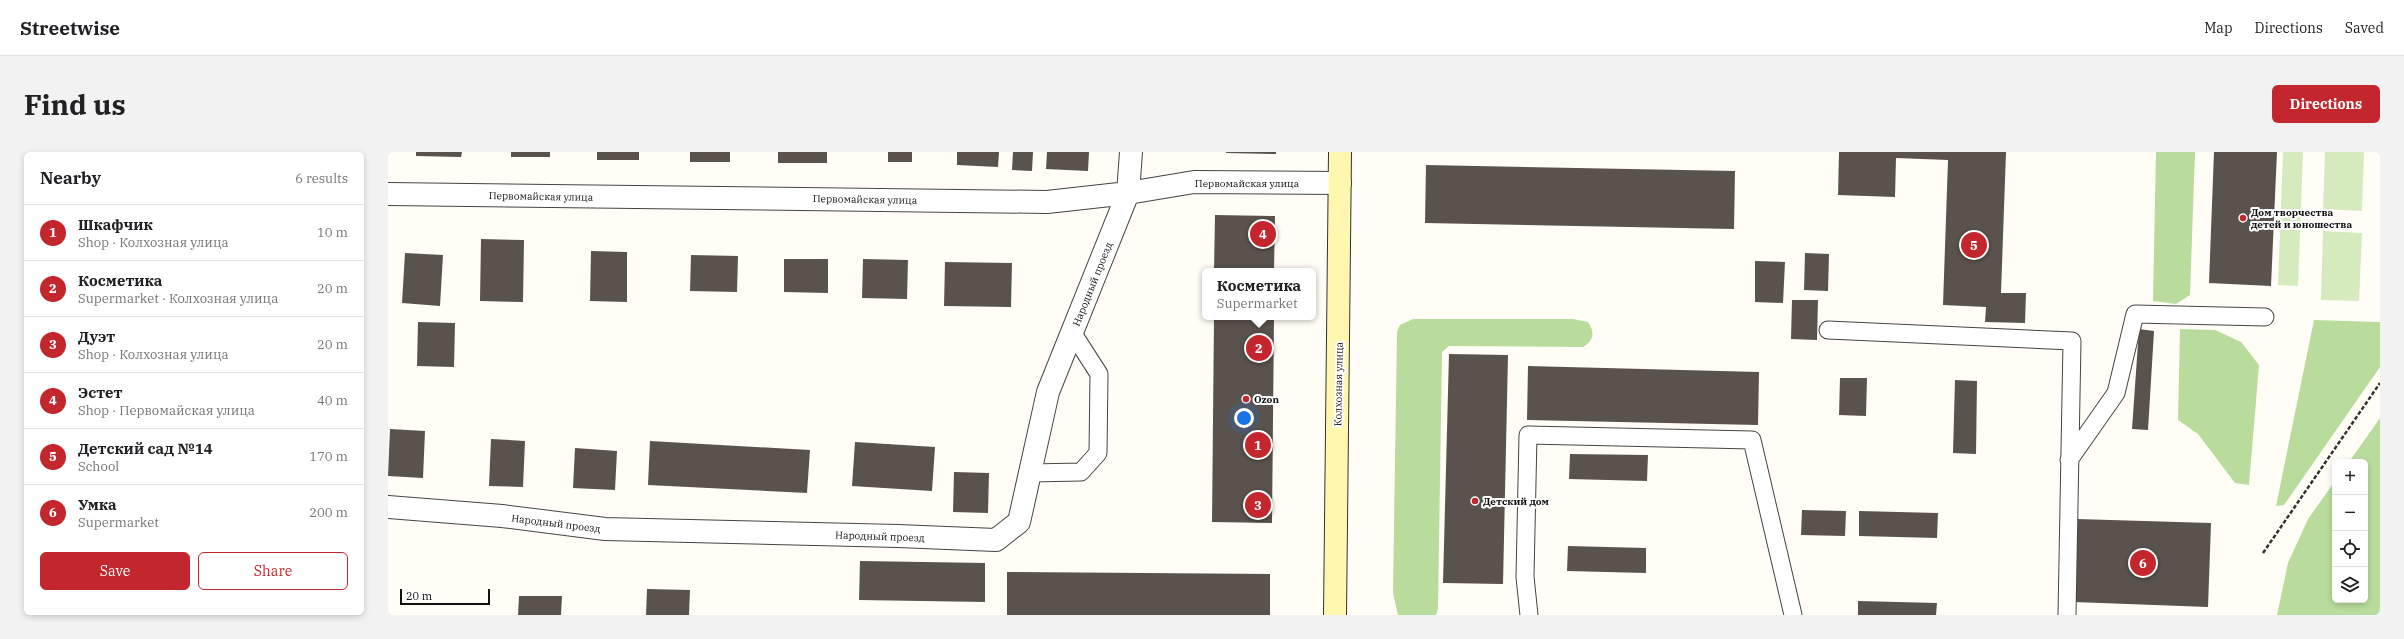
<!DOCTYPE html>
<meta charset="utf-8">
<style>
:root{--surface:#fff;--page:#f2f2f2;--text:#202124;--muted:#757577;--line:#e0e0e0;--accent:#c4262e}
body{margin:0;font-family:"IBM Plex Serif",serif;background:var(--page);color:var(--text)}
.controls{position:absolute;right:12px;bottom:12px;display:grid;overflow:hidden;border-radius:6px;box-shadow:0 2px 6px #0003}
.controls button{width:36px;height:36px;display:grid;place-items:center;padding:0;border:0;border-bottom:1px solid var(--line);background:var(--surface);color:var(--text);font:20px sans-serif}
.scale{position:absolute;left:12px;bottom:10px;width:90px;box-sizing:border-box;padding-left:4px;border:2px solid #111;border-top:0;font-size:11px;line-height:14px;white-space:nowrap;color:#111;-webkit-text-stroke:3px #fff;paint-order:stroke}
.you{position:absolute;left:856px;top:266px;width:14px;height:14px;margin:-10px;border:3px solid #fff;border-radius:50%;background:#1a73e8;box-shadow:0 0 0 6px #1a73e833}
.badge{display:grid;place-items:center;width:26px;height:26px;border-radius:50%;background:var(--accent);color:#fff;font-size:13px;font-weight:700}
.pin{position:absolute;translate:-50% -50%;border:2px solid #fff;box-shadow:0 1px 4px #0006}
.popup{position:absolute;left:814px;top:116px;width:114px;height:52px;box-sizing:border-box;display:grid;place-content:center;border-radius:6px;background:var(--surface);filter:drop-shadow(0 1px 3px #0005);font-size:13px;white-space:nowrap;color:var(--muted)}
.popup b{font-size:15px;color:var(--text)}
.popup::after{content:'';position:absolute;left:50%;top:100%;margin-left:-8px;border:8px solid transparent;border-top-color:var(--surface)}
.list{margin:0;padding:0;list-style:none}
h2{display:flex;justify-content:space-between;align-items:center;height:52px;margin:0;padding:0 16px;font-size:17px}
h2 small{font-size:13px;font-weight:400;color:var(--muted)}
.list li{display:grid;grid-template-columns:26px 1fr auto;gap:12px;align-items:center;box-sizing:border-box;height:56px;padding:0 16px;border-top:1px solid var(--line)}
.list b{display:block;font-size:15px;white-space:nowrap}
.list p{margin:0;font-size:13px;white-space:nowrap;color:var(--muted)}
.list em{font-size:13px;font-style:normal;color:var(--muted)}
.actions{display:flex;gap:8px;padding:12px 16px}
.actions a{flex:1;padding:9px 0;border:1px solid var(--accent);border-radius:6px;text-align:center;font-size:14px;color:var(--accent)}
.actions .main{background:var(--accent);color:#fff}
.icon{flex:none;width:22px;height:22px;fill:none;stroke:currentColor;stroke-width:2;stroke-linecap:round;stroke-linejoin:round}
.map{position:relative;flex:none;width:1992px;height:463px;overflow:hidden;border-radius:6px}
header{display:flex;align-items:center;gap:24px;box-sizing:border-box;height:56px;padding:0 20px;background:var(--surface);border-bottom:1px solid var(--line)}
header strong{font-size:19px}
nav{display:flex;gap:22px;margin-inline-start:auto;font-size:14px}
.intro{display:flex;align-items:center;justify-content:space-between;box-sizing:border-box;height:96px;padding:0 24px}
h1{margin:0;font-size:28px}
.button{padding:10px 18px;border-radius:6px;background:var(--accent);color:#fff;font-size:14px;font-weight:700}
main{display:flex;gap:24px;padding:0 24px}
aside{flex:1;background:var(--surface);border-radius:6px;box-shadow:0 2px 6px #0003}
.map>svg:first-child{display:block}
</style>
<header>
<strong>Streetwise</strong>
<nav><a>Map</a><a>Directions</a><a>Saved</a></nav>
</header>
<div class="intro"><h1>Find us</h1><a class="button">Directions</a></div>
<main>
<aside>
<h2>Nearby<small>6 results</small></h2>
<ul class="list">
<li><span class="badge">1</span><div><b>Шкафчик</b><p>Shop · Колхозная улица</p></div><em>10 m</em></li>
<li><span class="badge">2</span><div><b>Косметика</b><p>Supermarket · Колхозная улица</p></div><em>20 m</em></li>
<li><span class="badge">3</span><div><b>Дуэт</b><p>Shop · Колхозная улица</p></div><em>20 m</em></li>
<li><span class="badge">4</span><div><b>Эстет</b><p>Shop · Первомайская улица</p></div><em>40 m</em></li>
<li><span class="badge">5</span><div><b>Детский сад №14</b><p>School</p></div><em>170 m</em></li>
<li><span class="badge">6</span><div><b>Умка</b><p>Supermarket</p></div><em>200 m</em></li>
</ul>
<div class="actions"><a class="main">Save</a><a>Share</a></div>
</aside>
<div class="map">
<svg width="1992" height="463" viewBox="0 0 1992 463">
<rect width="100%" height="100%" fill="#fffdf5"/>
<!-- green -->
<path fill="#d5ebbd" d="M1895,0H1915L1910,134L1890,133Z
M1937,0H1976L1974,59L1935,57Z
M1935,79L1974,81L1971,149L1933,148Z"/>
<!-- forest -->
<path fill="#b9dc9c" d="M1768,0H1807L1802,143L1788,152L1765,149Z
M1025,167H1185L1200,170C1207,180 1206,189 1195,195L1061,194L1054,200L1050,457L1048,463H1010L1005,441L1009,180L1012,173Z
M1926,168L1992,170V215L1896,353L1888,354Z
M1792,177L1827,178L1853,190L1871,213L1861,333L1847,331L1810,282L1790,268Z
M1992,266V463H1889L1900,411L1920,367L1947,329V448H1977V310H1961Z"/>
<!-- building -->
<path fill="#5a524d" d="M28,0H74L73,5L28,4Z
M123,0H162V5H123Z
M209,0H251V8H209Z
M302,0H342V10H302Z
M390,0H439V11H390Z
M500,0H524V10H500Z
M569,0H611L610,15L569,13Z
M625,0H645L644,19L624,18Z
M659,0H701L700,19L658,17Z
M838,0H888V2L838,1Z
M1451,0H1618L1613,141H1638L1637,171L1597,170L1598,155L1555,153L1560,8L1508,6L1507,45L1450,43Z
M1826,0H1889L1883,134L1821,131Z
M1038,13L1347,19L1346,77L1037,71Z
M827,63L887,64L886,119H826Z
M93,87L136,88L135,150L92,149Z
M203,99L239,100V150L202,149Z
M17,101L55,103L52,154L14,151Z
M1417,101L1441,102L1440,139L1416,138Z
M303,103L350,104L349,140L302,139Z
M396,107H440V141L396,140Z
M475,107L520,108L519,147L474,146Z
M1367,109L1397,110L1395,151L1367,150Z
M557,110L624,111L623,155L556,154Z
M1404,148H1430L1429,188L1403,187Z
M826,165H886L884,371L824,370Z
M30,170L67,171L66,215L29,214Z
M1751,177L1766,179L1760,278L1744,277Z
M1061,202L1120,203L1115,432L1055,431Z
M1140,214L1371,220L1370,273L1139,268Z
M1452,226H1479L1478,264L1451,263Z
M1567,228L1589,229L1588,302L1565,301Z
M2,277L37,279L35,326L0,324Z
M103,287L137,289L135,335L101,334Z
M262,289L422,298L419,341L260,333Z
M467,290L547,295L544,339L464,334Z
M187,296L229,299L227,338L185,336Z
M1182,302L1260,303L1259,329L1181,327Z
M566,320L601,321L600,361L565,360Z
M1414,358L1458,359L1457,384L1413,383Z
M1471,359L1550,361L1549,386L1471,384Z
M1689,367L1823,371L1820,455L1686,450Z
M1180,394L1258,396V421L1179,419Z
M472,409L597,411V450L471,448Z
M619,420L882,422V463H619Z
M259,437L302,438L301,463H258Z
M131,444H174L173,463H130Z
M1470,449L1549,451L1548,463H1470Z"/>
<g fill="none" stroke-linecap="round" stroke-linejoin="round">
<!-- lane casing -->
<g stroke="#444" stroke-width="19">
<path id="lane" d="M1440,178L1684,189L1679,463
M1681,308L1728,241L1747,162L1877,165
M642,321L693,320L710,301L711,222L684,180
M1141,463L1137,425L1140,283L1364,288L1405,463"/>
</g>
<!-- street casing -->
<g stroke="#444" stroke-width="24">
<path id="street" d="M0,42L659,50L740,41L806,30L952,31
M0,355L114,364L217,377L510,384L608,388L631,370L660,240L740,41L743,0"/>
</g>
<!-- secondary casing -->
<g stroke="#333" stroke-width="24">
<path id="secondary" d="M947,463L952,0"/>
</g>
<!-- path -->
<path stroke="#333" stroke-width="2.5" stroke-dasharray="4 2" stroke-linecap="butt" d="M1875,401L1992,231"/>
<!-- lane -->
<use href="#lane" stroke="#fff" stroke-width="17"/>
<!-- street -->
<use href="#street" stroke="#fff" stroke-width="22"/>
<!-- secondary -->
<use href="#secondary" stroke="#fff6b0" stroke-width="22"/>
</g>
<!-- markers -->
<g fill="#c4262e" stroke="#fff" stroke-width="1.5">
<circle cx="1855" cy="66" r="4"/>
<circle cx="858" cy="247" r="4"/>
<circle cx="1087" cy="349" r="4"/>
</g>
<g text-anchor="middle" stroke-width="4" stroke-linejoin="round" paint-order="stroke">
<!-- street labels -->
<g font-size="10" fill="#111" stroke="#fff">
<text x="859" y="35">Первомайская улица</text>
<text transform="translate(153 44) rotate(1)" y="4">Первомайская улица</text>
<text transform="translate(477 47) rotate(1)" y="4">Первомайская улица</text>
<text transform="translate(704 132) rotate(-68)" y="4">Народный проезд</text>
<text transform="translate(950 232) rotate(-89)" y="4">Колхозная улица</text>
<text transform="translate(168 371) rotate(7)" y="4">Народный проезд</text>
<text transform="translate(492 384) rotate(2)" y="4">Народный проезд</text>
</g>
<!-- poi labels -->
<g font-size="10" font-weight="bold" fill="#111" stroke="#fff" text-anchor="start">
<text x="1863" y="64">Дом творчества<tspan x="1863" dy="12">детей и юношества</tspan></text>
<text x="866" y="251">Ozon</text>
<text x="1095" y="353">Детский дом</text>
</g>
</g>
</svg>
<div class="controls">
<button>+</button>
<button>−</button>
<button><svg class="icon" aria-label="locate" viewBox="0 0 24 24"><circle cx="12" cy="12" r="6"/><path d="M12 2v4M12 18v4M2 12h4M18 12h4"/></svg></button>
<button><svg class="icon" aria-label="layers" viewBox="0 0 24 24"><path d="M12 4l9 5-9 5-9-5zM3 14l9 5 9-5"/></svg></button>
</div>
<div class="scale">20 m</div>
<div class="you"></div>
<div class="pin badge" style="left:870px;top:293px">1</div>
<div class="pin badge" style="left:871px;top:196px">2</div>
<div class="popup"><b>Косметика</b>Supermarket</div>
<div class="pin badge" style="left:870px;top:353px">3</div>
<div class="pin badge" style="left:875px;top:82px">4</div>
<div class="pin badge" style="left:1586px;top:93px">5</div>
<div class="pin badge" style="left:1755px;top:411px">6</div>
</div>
</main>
